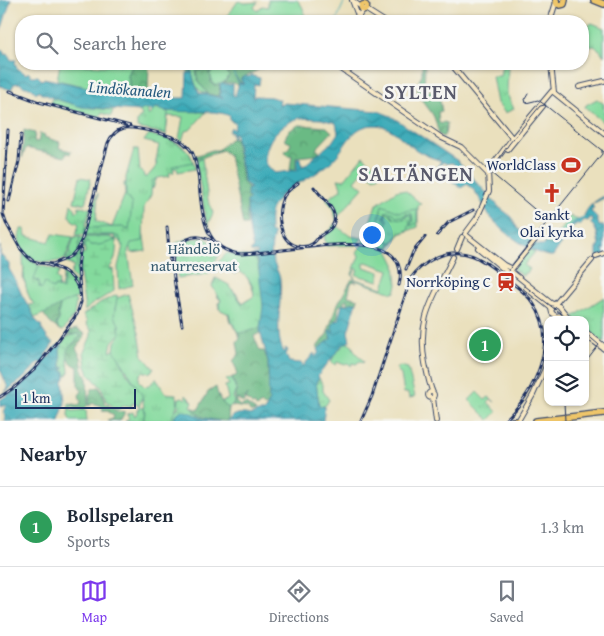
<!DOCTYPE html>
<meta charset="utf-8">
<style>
:root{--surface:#fff;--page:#f6f6f7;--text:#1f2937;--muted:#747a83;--line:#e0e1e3;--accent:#7c3aed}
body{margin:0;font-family:"Gentium Book Plus",serif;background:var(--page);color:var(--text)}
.controls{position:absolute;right:15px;bottom:15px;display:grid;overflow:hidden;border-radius:10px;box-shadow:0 1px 4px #0004}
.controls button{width:45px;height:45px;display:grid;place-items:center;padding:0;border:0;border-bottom:1px solid var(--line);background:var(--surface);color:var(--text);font:25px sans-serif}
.scale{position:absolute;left:15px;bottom:12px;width:121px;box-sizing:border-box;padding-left:5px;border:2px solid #1b2f5e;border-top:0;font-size:14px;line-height:18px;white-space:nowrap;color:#1b2f5e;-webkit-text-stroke:4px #f6f6f2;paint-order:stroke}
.you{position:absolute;left:371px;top:234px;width:18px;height:18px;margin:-12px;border:4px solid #fff;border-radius:50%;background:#1a73e8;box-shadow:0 0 0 8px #1a73e833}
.badge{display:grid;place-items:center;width:32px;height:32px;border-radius:50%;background:var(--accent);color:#fff;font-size:16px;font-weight:700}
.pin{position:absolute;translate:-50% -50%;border:2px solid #fff;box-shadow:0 1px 5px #0006}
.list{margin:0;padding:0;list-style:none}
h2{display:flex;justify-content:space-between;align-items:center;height:65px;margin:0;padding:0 20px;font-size:21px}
h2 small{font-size:16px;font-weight:400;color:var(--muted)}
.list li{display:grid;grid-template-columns:32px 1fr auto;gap:15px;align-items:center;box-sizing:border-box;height:80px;padding:0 20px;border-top:1px solid var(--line)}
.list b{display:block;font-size:19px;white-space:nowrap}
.list p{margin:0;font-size:16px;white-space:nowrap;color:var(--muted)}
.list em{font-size:16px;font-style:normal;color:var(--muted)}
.icon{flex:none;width:28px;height:28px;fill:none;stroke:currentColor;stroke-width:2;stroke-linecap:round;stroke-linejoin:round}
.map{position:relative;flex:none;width:604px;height:421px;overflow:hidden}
.search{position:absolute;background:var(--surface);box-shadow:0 1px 4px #0004;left:15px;right:15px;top:15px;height:55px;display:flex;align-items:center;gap:12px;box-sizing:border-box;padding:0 18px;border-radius:20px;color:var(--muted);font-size:19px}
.sheet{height:145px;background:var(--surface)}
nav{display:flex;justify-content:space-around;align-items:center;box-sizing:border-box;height:70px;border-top:1px solid var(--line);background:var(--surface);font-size:14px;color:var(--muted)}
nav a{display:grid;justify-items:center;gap:2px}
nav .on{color:var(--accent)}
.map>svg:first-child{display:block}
</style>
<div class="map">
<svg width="604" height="421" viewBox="0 0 604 421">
<defs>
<pattern id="forest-crowns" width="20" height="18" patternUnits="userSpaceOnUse" patternTransform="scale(1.25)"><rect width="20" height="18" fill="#6bba84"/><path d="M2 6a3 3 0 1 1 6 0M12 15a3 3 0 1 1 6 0" fill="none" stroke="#57986f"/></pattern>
<pattern id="wetland-marsh" width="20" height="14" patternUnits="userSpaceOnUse" patternTransform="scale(1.25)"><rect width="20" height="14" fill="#84da9d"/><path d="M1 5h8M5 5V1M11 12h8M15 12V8" fill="none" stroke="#71bb8a"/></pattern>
<pattern id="park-tufts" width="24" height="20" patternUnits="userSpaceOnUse" patternTransform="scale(1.25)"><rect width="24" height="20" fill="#84da9d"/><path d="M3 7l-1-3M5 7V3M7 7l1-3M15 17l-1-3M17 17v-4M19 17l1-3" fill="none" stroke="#71bb8a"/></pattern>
<pattern id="water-waves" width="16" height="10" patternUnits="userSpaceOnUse" patternTransform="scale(1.25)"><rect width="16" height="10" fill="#3aaab8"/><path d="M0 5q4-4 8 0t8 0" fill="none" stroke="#308b99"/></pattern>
</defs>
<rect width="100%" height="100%" fill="#f6f6f2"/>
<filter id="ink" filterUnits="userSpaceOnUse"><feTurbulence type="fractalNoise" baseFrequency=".02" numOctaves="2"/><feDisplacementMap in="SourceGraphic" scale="10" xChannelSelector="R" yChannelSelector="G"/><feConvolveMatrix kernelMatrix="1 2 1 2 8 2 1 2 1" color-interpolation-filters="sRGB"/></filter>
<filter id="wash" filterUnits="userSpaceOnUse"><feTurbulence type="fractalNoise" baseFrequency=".0096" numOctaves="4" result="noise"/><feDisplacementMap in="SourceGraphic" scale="20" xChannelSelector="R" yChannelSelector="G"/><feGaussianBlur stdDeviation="1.12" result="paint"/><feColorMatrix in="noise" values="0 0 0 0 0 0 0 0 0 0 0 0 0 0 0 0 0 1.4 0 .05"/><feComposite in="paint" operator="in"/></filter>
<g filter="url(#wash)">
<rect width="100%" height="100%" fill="#eae0bd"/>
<!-- grass -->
<path fill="#84da9d" stroke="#50847e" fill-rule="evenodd" d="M268,0H297C304,7 305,12 304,21H224L238,1L245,3L258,2L254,7L257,11L262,6L268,7Z
M60,64L103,66L133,64L128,75L130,91H105L57,80Z
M188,64H202V70L196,71L199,84L202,86L208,94C196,92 195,83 192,72H188Z
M208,64H221V67H226L225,71L229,76L223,83L215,85L212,83L211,76L208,73H211V66Z
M52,98L83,107L113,110L111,116L102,113L99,117L51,105Z
M164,111L206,112L190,130L185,131L182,141L179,139L183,117L168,116L166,135L159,134Z
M162,137C181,142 192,150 195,169L178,172L177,168L171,169L169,173L157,177L153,189L151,185H148L142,199L143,230L146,251L132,253L128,244L124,241L120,242L114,236H86L91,210L98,193L96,221L112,227L125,194L124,183H130L126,196L132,204L156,166V160Z
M363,156L382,172L375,178L364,170L355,181L363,188L336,219L333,207L326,200L342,189L338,179L344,180Z
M401,190L406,191L421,204L418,206V227L400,234L388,250L395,264L397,285L395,292L393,293L355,280L352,274L359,256L357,252L362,245L376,205L396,191ZM386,213L391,214L393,218L404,219L406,216L411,215C412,222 407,224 407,230L399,234L392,243L384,237L382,239L377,236L380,231L383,232L388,220L386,219ZM366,262L389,270L383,288L355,279L353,275L356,268L358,269L356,275L379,281L380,272L364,267V263Z
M334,224L350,236L362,238L357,245L326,246L324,235L330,231Z
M21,229H25L26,236L49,242L53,234L73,237L65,259C42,268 11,259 21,229Z
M75,237L116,239L93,245L84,242L82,254V282L80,274H77V281L71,273L74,267L65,262Z
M39,265L60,271L56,278L59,281L58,287L55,286L53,289L47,287L45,282L43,290L38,287L39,281L33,280L32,277Z
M64,272L73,281L78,292L72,297L76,302L74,316L63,331L58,329L57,323L59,320L58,313L62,301L60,294Z
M487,326L503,343L482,363L468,347Z
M346,342L352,345L355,352L364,361L363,363L360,361L356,364L352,363L351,366L348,363L345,365L337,362L336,365L331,362L334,356Z
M400,366L408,368L415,397L409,398L408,393H404L401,375L396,368Z
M232,378L236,390L233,398L234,402L229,408L224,405L222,401L227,400L228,398L225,386L229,385L226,379Z
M69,403L72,406L70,409L72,411L86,410L87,421H71L68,416Z"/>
<!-- forest -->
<path fill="url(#forest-crowns)" stroke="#437471" d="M133,64H149L148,93L139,95L130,91L128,75Z
M202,64H208L211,67V73H208L211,76V83L215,85L219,84L220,93L218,95L222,97L208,94L202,86L199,84L196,71L202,70Z
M221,64H266L265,67L241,78L242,82L237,85L235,83H224L229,76L225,70L226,67H221Z
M422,64H424L425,67L424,87L428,91L431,90L437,97L439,96L442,111L438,112L439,122L441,124L444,122L447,123L445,134L443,137L438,134L439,133C437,129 436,122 434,117C429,107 419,101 417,88H419L422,93L419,81L422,74Z
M299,125L327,127L332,132L316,149L320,152L316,155L296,157V169L290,170L292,155L288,156L285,151L289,148L291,143L286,141C284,132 292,129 299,125Z
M24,130L35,133L34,141L38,142L40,133L45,135L44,137L60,142L59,148L71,151L70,154L67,153L65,157L26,148L22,158Z
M231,138L236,139V145L243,182L250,190L249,196L250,198L247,201V225H243L229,156L222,150L196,160L195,156L212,150H218Z
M235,256L255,257L262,286V305L263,306L260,333L254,336L260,351H264L268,361L269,402L267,407L265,405L264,407L262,404L256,407L255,404L252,405L246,399L247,395L243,403L237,398V403L240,406L246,404L256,411L254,412H250L248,408L232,406L235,402V393L237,391L232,377L236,376C239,369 234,367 233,361L239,354L237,342L241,336H239L233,323H230L228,313L219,309L218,303L221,301L217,296L213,284L215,278C221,281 229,286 233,290C238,294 239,300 244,303L245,301L255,297C252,285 249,282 244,271H238L235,275L225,265L232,269V263Z
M25,257L38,265L32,277L38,287L43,290L45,282L47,287L53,290L55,286L61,289L60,294L63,295L58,313L59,320L56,323L58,329L50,323L39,308L31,301L23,277Z
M352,279L357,283L354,281L351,283L348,296L358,299L357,302L347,304V299L343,302L346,304L340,305L338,308V317L332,326L334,330L330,338L331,339L325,345L322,344L319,349L317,347L327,334L336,307Z
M77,329L85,334L83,335L84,338L76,348L81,357L83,372L87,376L88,405L84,409L74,408L70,403L78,405L81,403L79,395L82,391L78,385V367C69,363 67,358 66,349L69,346L75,343L77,339L81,336L78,334L67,335V334L69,331Z
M98,387L100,388L105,403L118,412L124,411V414L120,421L107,420L113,418L114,415L105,410L103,412L102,406L93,403L89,406V397L92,389Z
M216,387C218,396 221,404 229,408L228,421C214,421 199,419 192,407L198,410L208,392Z"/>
<!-- wetland -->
<path fill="url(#wetland-marsh)" stroke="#50847e" d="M382,205L399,212L417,209V223L411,226V223L413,222L412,214L410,213L402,216H396L394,213L388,211L385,212L384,219L387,223L382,231H380L376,237L381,240L385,238L391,244L388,248L376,243L368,244L366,240L378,224Z
M116,239C117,248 116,262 110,267L111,270L113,269L114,291L91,305L85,311L80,273V255L85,253L84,244L87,243L93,245Z
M117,295L118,303L115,308L117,321L120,324L121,332L112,342L110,352L114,350L116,351L126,372L143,395L139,407L136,404L133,403L131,407L123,406L118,410L106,401L102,388L89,374L86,366L84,352L91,336V330L86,324L87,322L83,315L101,302Z
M77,334L81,335C76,342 71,344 67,350L69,372L68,375H65L62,371L60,349L62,346H60L67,337Z
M319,378L323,385V391L329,400L325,406H319L316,382Z
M186,395L193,402L191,406L198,415L209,419L176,414L173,421H170L174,411L178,408L179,398L183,397L186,400Z
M143,407L146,412L144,421H125L129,418L127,414L133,412L135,416L137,413V410Z"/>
<!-- park -->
<path fill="url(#park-tufts)" stroke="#50847e" d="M590,24L592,23L604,28V56L600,50L594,46L583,48L586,47V31Z
M502,64H508L507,94L514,109L505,113L497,103L492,76H500Z
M597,99L604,104V123L585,107L586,105Z
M144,108L148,111V115H151L152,111H154L155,108L168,112L166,134L137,128V121L142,115L139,111Z
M149,134C165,139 188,142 193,162L173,166L174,172L169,173L170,176L158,178L152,181L151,195L144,207L143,241L131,243L128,251L133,285L119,289L118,267L123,246L119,237L114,235H76L79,224L72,220L69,215L71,204L75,208L76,212L78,211L79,206L90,208L84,232L86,228L122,227L129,230L132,204L126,196V177L134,149H138L140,171L143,172L144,177H147L157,166L156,161L159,145L144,141Z
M202,158L208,200L213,213L208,224L212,235L207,226L196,162Z
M80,177L91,179L85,204L74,202Z
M386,213L391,214L393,218L404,219L407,215L412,216L408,230L399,234L392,243L385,238L382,239L377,236L380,231L383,232L388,220L386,219Z
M571,216L573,218L579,220C566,225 563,240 550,245L547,243L544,245L549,235L553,236C559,232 563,229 566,222L565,220Z
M74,237H80L77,260V279L76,280L71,274L74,266L65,261L72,256L69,253Z
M84,237H109L116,240C107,243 100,246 90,245Z
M202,238L209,240L220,254L208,274L178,278L175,264L176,253L173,251L176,243L187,239Z
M528,249L535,252L524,265L530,269L527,273H524L523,276L513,269Z
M227,253L253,257C262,265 264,299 263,311C263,317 261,322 260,327C254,330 244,333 238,333L233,323L231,322L229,314L219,309V304L221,300L212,286L216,278L229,285L242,304L254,296C254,277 239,270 223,263L216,273L215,271L218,262Z
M23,254L31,261L39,265L34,280L39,282V287L42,289L45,282L49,287L53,289L55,286L63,290L64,278L68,275L76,285L79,298C69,299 62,304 54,309C47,313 42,314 35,318L29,305L34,304C24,294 23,268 23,254Z
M128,294L139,333L143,356L154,369L149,373L147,371L146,373L144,371L140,375L139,381L145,387L147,385L149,386L156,378L165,393L176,394C181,403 173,413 170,421H143L145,413L142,395L114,350L115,342L120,335L119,324L114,316L117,298Z
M604,297V343L585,327V320H576L573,317Z
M477,392L485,400L489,397L495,402L491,399L488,402L497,412L489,420L469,400Z"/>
<!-- water -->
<path fill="url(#water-waves)" stroke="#2a6c8b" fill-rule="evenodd" d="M0,0H11L0,34Z
M2,49L5,55L8,54L11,60H16L15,62L17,68L26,74L28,72L32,76H38L42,80L44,78L103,91H125L138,96C147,91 167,91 175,98H186L187,73H191V68L194,81L199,93L223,98L219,95L221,93L220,85L221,83L230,85L233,84V94L235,96L239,83L235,76L240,83L244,84L240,79L245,76L247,77L251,76L252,74L253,76L260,78L259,85L254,84L253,100L255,96L271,97L280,100L279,105L283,104L284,103L378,111L391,116L458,161L500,208L512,217L517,228L538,245H544L547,243L550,245L557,242L570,225L583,218C587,207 594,201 604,196V198L592,204L594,209L590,211C596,214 598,220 599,226H604V250L602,249L604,252V258L597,256V247L599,248C598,241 598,228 590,223L593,220L591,217L588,221L584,220L580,225L577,224L573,226L553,256C537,258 498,229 489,215C482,204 478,192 467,184L461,188L438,170L437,167L441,161C434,158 426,156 420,152C404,144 394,125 374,125C350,126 347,147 332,161C314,179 287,185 275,203C268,213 270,219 270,232L274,234C272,242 270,252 273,261C275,266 279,273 280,279C283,298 273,334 284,352L286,351L285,348L288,350L286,355L289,362L301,363L303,366L314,353L315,357L319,352L318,349L331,339L329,331L331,329L332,332H334L332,327L335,320L338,321L342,305L357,302L348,332L350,341L342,345L318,376L319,378L316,382L319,405L325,407L323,421H228C235,412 241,413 251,415L258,412H264L269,402L268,361L260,331L263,306L258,263L256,258L250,256L258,254L257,252H251L250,251L253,249C249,233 248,219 247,201L250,198L247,197V190L251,188L244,182L235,133H233V139L231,135L232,132H229L231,127L234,130L235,124L230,120V116C214,108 181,114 160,110L159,108H155L154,111L144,109L140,111L82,107L50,97L45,94H41L39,90L36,93L30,87H25L19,83L14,84L11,90L0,86V50ZM299,118L321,119L336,123L338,133L332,142L305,165L302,166L301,158H297V170L275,173L269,168L265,161C266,139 279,125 299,118ZM442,162L448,164L449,163H453L456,167L450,178L439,169Z
M0,246V254L9,264V269L15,279L22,295L32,312L34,318L42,326L41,328L49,340L54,343L45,356L48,358L56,346H63L60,349L61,367L65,368L62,369V371H65V378L63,381L65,403L59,421H5V415L3,412L6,405L0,407V400L21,385L43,364L39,362L23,379L0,396L8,388L0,369Z
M182,410L191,413L201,418L219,421H173L176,414Z"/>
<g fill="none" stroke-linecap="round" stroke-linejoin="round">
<!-- stream -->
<path stroke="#3aaab8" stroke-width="1" d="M336,21L345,0
M229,64L235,76
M571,222L579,220L584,217
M559,240L556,239V236L562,233L568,224
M139,407V409"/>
</g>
</g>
<g filter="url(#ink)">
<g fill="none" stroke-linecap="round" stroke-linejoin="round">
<!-- secondary casing -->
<g stroke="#3a4a6c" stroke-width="6">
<path id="secondary" d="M352,0L358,16
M352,0L361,7
M365,9L384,21
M355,21L364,9
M550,21L556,2
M334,64L442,138L461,147L488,174
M451,64L513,139
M551,64L554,92
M579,87L604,81
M552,91L604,133
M508,149L543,106
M465,234L477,218L489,191L488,171L511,140L552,91
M465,234L504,265L510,268L512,272L551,303L559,306L568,317
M478,248L507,272L511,271
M457,249L462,237
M596,256L604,253
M511,270L535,240
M527,284L526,288L552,309
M563,312L561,315L556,316L552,313L551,309L592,260
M561,315L567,320
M585,331L604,346
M585,335L604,349
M428 395a3 3 0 1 1 6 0a3 3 0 1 1-6 0Z
M433,393C429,384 427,373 425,363C416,318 435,296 453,257
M433,398L436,421
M518,421L533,395L548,362"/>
</g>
<!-- primary casing -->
<g stroke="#3a4a6c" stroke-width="7">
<path id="primary" d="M361 7a3 3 0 1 1 6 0a3 3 0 1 1-6 0Z"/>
</g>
<!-- highway casing -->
<g stroke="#3a4a6c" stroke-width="8">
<path id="highway" d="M556,0L557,4L560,5L564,4L565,0
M594,0L604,4
M513,421H517
M536,421L604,413"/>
</g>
<!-- secondary -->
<use href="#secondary" stroke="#f8e8c3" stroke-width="4"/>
<!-- primary -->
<use href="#primary" stroke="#eec569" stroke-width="4.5"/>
<!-- highway -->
<use href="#highway" stroke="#eec569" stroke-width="5.5"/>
<!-- tram -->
<path stroke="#1b2f5e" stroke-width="1" d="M528,94L525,99L526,103L538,100L545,105
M546,223V219L490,172L509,144L540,106L545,105L604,152
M509,275L508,272L510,268L602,154V150
M525,286L569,320
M585,333L599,345L585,363
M564,402L565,421"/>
<!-- rail casing -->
<g stroke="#1b2f5e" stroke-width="3">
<path id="rail" d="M10,91L39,102L130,126
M8,130L3,214L6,223L20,248L27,256L33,261L40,263L53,264L63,260L71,256L77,249L82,239L108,143C111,136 117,130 124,128C135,126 171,135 181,141C185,144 189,147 192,152C196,159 196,167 198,174C202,205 200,251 241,254C277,253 353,236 384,250C398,256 403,271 399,285
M298,183C293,187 288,190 284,196C276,211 278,241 297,246C303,247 308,247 312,244C316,242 317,238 320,236C324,233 327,232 330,229C344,213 322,199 314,187
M9,201L19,161L21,135
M167,227L170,261
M437,235L449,222L473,210
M48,265C62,269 72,273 78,288
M406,269L413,252L425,237
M182,325C180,310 170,268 173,256C175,248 181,242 188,239C196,235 206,237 213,242
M0,397L15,387L34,370L59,339L77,314L81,302L78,267L81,244
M361,421L372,396L411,278C418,268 426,262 437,257C466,245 483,260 505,277C514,285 526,292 533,303C560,341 535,393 504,421"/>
</g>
<!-- rail -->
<use href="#rail" stroke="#f6f6f2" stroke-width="1" stroke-dasharray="4" stroke-linecap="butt"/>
</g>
</g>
<!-- icons -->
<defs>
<g id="stadium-bare" transform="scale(1.5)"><path d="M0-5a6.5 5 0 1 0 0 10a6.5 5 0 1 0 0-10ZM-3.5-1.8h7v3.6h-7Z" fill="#c8321e" stroke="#f6f6f2" stroke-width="2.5" paint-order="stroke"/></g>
<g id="church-bare" transform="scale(1.5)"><path d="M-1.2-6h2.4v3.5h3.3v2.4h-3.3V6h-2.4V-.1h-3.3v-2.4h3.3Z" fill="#c8321e" stroke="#f6f6f2" stroke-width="2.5" paint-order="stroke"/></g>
<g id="station-bare" transform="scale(1.5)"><path d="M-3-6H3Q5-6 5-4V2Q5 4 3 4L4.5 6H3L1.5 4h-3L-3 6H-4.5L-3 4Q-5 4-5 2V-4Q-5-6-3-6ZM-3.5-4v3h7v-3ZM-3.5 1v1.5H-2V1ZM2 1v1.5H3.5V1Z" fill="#c8321e" stroke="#f6f6f2" stroke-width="2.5" paint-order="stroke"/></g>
</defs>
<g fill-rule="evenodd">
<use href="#stadium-bare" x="571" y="165"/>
<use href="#church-bare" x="552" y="193"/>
<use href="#station-bare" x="506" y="282"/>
</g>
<g text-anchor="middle" stroke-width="5" stroke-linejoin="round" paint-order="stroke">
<!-- poi labels -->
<g font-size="15" fill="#1b2f5e" stroke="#f6f6f2" text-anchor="end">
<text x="556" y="170">WorldClass</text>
<text x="552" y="220" text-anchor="middle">Sankt<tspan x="552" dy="17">Olai kyrka</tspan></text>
<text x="491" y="287">Norrköping C</text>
</g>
<!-- park labels -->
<g font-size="15" fill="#355a6e" stroke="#f6f6f2">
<text x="194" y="254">Händelö<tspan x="194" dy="17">naturreservat</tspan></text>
</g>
<!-- water labels -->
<g font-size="16" font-style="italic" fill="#265a7e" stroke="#f6f6f2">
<text transform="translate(130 89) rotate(4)" y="6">Lindökanalen</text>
</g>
<!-- district labels -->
<g font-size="20" font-weight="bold" letter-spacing="1" fill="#595a6b" stroke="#f6f6f2">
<text x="421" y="99">SYLTEN</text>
<text x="416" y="181">SALTÄNGEN</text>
</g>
</g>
</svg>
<div class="controls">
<button><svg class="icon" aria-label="locate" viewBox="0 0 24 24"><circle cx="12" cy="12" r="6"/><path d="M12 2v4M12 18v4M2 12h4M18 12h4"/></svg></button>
<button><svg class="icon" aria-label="layers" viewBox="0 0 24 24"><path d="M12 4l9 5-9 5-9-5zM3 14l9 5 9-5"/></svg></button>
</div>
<div class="scale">1 km</div>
<div class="you"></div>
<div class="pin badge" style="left:485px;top:345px;background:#2e9e5b">1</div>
<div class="search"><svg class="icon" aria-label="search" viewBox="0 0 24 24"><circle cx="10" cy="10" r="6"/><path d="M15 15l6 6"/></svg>Search here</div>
</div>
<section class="sheet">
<h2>Nearby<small></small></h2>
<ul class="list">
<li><span class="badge" style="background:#2e9e5b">1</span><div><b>Bollspelaren</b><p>Sports</p></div><em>1.3 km</em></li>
</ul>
</section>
<nav>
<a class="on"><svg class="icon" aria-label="map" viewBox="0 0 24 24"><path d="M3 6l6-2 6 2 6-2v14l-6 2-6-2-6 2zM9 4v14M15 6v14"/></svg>Map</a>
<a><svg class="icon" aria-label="directions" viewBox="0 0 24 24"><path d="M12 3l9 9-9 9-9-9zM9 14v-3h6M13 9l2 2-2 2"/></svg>Directions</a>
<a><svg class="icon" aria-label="saved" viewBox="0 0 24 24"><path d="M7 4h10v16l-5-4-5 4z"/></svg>Saved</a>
</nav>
